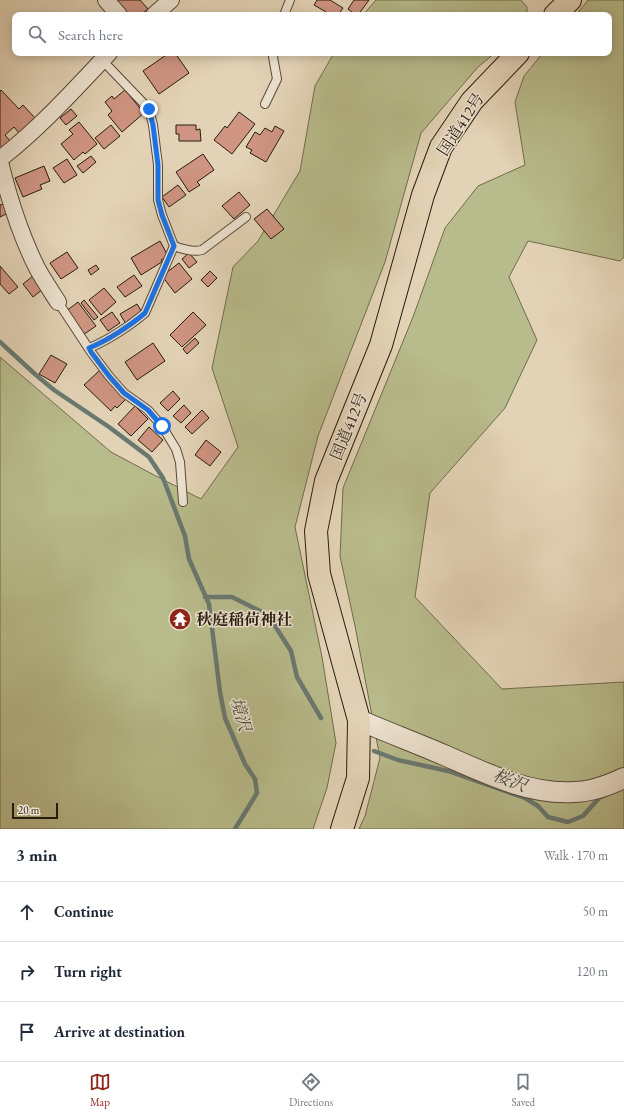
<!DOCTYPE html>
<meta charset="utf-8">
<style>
:root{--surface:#fff;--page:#f6f6f7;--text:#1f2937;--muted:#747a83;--line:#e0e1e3;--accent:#8f2418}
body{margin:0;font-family:"EB Garamond","Noto Serif JP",serif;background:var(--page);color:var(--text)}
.scale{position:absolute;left:12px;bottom:10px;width:46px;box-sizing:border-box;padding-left:4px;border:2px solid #281c0e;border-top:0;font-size:11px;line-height:14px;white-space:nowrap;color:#281c0e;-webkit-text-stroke:3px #ede2d0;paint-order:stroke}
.stop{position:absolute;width:12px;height:12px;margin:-9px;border:3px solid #1a73e8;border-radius:50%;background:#fff}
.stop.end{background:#1a73e8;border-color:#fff;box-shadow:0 1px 4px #0008}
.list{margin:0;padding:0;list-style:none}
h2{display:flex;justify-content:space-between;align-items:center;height:52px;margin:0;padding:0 16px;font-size:17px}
h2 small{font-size:13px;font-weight:400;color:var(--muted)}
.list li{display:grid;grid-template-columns:26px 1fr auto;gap:12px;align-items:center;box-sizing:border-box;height:60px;padding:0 16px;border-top:1px solid var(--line)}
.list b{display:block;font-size:15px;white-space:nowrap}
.list em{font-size:13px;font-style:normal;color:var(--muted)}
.icon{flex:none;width:22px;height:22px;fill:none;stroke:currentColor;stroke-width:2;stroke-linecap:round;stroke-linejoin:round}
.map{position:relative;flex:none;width:624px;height:829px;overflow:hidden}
.search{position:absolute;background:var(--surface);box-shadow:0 2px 10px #0003;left:12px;right:12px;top:12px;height:44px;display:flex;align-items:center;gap:10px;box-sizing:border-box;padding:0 14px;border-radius:8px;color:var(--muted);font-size:15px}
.sheet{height:232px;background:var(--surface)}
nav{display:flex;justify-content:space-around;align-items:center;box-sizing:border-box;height:56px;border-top:1px solid var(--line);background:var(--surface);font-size:11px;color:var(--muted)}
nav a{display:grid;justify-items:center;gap:2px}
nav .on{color:var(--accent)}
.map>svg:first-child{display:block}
</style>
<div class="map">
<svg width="624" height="829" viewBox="0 0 624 829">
<rect width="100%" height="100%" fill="#e3d3b6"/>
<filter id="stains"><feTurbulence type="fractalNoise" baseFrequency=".005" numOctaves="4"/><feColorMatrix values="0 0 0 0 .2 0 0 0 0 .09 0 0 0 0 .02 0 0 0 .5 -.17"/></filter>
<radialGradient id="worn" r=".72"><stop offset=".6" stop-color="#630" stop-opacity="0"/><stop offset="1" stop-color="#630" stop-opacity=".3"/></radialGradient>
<!-- green -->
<path fill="#b8bb8b" stroke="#706c4c" d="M376,0H521L527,7V15H363Z
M588,0H624V257L620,261L528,241L509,277L537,340L505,408L430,493L415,597L502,689L624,682V829H359L365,816L380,758L355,626L340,556L343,488L413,317L445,228L478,186L525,165L515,102L524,76L543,53H609V15H576Z
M334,53H495L478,67L421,133L385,262L318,436L295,527L322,657L336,743L327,788L313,829H0V357L111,452L154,475L201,499L238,447L212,368L233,267L258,241L300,171L315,86Z"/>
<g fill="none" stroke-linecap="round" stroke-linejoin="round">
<!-- stream -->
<path stroke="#697970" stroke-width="4.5" d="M0,342L36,375L54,390L109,427L149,457L163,478L185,536L189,559L209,604L220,692L225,718L245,764L255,779L257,793L235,829
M205,597H232L260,611L270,618L291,651L297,677L321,718
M374,751L398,760L448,771L525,798L538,806L548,817L568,822L583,816L600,797L604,796"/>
</g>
<!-- building -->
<path fill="#cf9582" stroke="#281c0e" d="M117,0H140L148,9L140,15H128Z
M317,0H330L343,8L338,15H324L326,12L314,5Z
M354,0H369L358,15H356L348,9Z
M169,53H175L189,73L159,94L143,71Z
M1,90L19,109L23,105L35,118L19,133L14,127L5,135L10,141L0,150V91Z
M125,90L144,113L122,132L108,115L112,111L105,102L112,96L114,99Z
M71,109L77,116L66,125L60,118Z
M239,112L255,124L232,154L214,140L225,126L227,128Z
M79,122L97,144L85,154L83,152L74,160L61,144L73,134L69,130Z
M111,125L120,136L104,149L95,138Z
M176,125H196V130L200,129L201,141H179V134H176Z
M275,126L284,131L266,162L250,153L252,150L246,147L255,132L260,135L265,128L272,132Z
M203,154L214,170L197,182L200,185L189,192L176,172Z
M91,156L96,162L83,173L77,166Z
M67,159L77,175L64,183L53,168Z
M44,166L50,181L40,185L42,189L23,197L15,178Z
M178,185L186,195L169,207L162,197Z
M239,192L250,205L234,219L222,206Z
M3,204L8,213L0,217V205Z
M267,209L284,229L271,239L254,219Z
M160,241L168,256L161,260L162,262L141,275L131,258Z
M67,252L78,268L61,279L50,263Z
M189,253L197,262L189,268L182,259Z
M179,263L192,279L175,293L162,276Z
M96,265L99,269L91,275L88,270Z
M0,266L18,287L9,294L0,284Z
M210,271L217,278L208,287L201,280Z
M134,275L142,286L125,297L117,287Z
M33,276L43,289L33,297L23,284Z
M104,288L116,302L101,315L89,300Z
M84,300L98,317L94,320L81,303Z
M78,302L96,326L83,335L65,312Z
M137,304L143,314L126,324L120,314Z
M112,312L120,323L108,331L100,320Z
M193,312L206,325L182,347L170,335Z
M195,338L199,343L187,354L183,349Z
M153,343L165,361L137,380L125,362Z
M51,355L67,364L55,383L39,374Z
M100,370L127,398L117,408L115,406L111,411L84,385Z
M173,391L180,399L168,411L160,403Z
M184,405L191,413L181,423L173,416Z
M135,406L148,419L131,436L118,424Z
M202,410L209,418L192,434L185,427Z
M149,427L163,440L152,452L138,440Z
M206,440L221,452L210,466L195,455Z"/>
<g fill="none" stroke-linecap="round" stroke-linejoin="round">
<!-- service casing -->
<g stroke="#574a38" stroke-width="10">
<path id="service" d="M284,15L290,0
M102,60L149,109L153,125L158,165V200L162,215L174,246C182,249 194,252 202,250L246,217
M265,104L277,79L273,57L274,53
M58,302L91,352L109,376L124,393L148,410L162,426L176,449L180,462L183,502
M89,348C107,341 131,325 145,313L174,246"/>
</g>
<!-- minor casing -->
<g stroke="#574a38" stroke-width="18">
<path id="minor" d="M106,0L119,15
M154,15L171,0
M0,159C40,128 74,90 109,53
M0,162C9,199 20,234 37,268C43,279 51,291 58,302"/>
</g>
<!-- tertiary casing -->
<g stroke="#574a38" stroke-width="22">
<path id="tertiary" d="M359,720C387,732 416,743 444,755C485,773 529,795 574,792C591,792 609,785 624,778"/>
</g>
<!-- trunk casing -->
<g stroke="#281c0e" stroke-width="24">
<path id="trunk" d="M555,15L570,0
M342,829L358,778L359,720L319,574L316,531L326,481L381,345L423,195L441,147L472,101L518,53"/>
</g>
<!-- service -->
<use href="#service" stroke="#ede2d0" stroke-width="8"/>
<!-- minor -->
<use href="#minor" stroke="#ede2d0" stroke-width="16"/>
<!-- tertiary -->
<use href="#tertiary" stroke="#ede2d0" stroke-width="20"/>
<!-- trunk -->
<use href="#trunk" stroke="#e3d3b6" stroke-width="22"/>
</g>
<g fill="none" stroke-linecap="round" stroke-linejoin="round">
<!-- route -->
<path stroke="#1a73e8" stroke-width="5" d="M149,109L153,125L158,165V200L162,215L174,246L145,313C131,325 107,341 89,348L91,352L109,376L124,393L148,410L162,426"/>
</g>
<!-- icons -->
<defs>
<g id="temple-disc" transform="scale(1.15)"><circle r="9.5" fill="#8f2418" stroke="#ede2d0"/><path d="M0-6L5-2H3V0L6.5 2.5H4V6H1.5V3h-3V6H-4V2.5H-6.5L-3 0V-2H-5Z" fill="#fff"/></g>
</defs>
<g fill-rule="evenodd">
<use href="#temple-disc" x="180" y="619"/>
</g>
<g text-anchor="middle" stroke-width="3" stroke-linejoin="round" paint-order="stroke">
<!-- street labels -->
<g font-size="16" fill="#281c0e" stroke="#ede2d0">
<text transform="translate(460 124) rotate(-57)" y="6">国道412号</text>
<text transform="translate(348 426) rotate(-68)" y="6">国道412号</text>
</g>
<!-- poi labels -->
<g font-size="16" font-weight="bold" fill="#281c0e" stroke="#ede2d0" text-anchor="start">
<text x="196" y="625">秋庭稲荷神社</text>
</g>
<!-- water labels -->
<g font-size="17" font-style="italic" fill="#494a3f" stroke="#ede2d0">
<text transform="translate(241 714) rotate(74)" y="6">境沢</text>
<text transform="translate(510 780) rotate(21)" y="6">桜沢</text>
</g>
</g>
<rect width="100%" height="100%" filter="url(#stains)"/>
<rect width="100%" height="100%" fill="url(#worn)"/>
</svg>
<div class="scale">20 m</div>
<div class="stop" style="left:162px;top:426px"></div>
<div class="stop end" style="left:149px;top:109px"></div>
<div class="search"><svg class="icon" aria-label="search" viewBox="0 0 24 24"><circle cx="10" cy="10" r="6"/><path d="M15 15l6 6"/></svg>Search here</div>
</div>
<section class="sheet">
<h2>3 min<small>Walk · 170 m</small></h2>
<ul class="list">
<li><svg class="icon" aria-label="ahead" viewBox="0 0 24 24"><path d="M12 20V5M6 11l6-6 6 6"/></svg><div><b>Continue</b></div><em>50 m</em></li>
<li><svg class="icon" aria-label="right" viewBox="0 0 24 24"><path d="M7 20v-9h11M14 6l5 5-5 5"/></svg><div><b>Turn right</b></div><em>120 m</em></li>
<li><svg class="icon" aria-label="arrive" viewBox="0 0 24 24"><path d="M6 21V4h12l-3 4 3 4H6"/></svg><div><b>Arrive at destination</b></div></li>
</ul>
</section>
<nav>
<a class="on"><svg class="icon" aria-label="map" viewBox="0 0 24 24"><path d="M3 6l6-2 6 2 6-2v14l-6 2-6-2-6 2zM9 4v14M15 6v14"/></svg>Map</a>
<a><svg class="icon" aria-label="directions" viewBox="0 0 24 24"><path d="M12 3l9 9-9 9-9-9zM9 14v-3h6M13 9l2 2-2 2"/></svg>Directions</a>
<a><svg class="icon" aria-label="saved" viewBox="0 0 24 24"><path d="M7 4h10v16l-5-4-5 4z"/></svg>Saved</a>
</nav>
